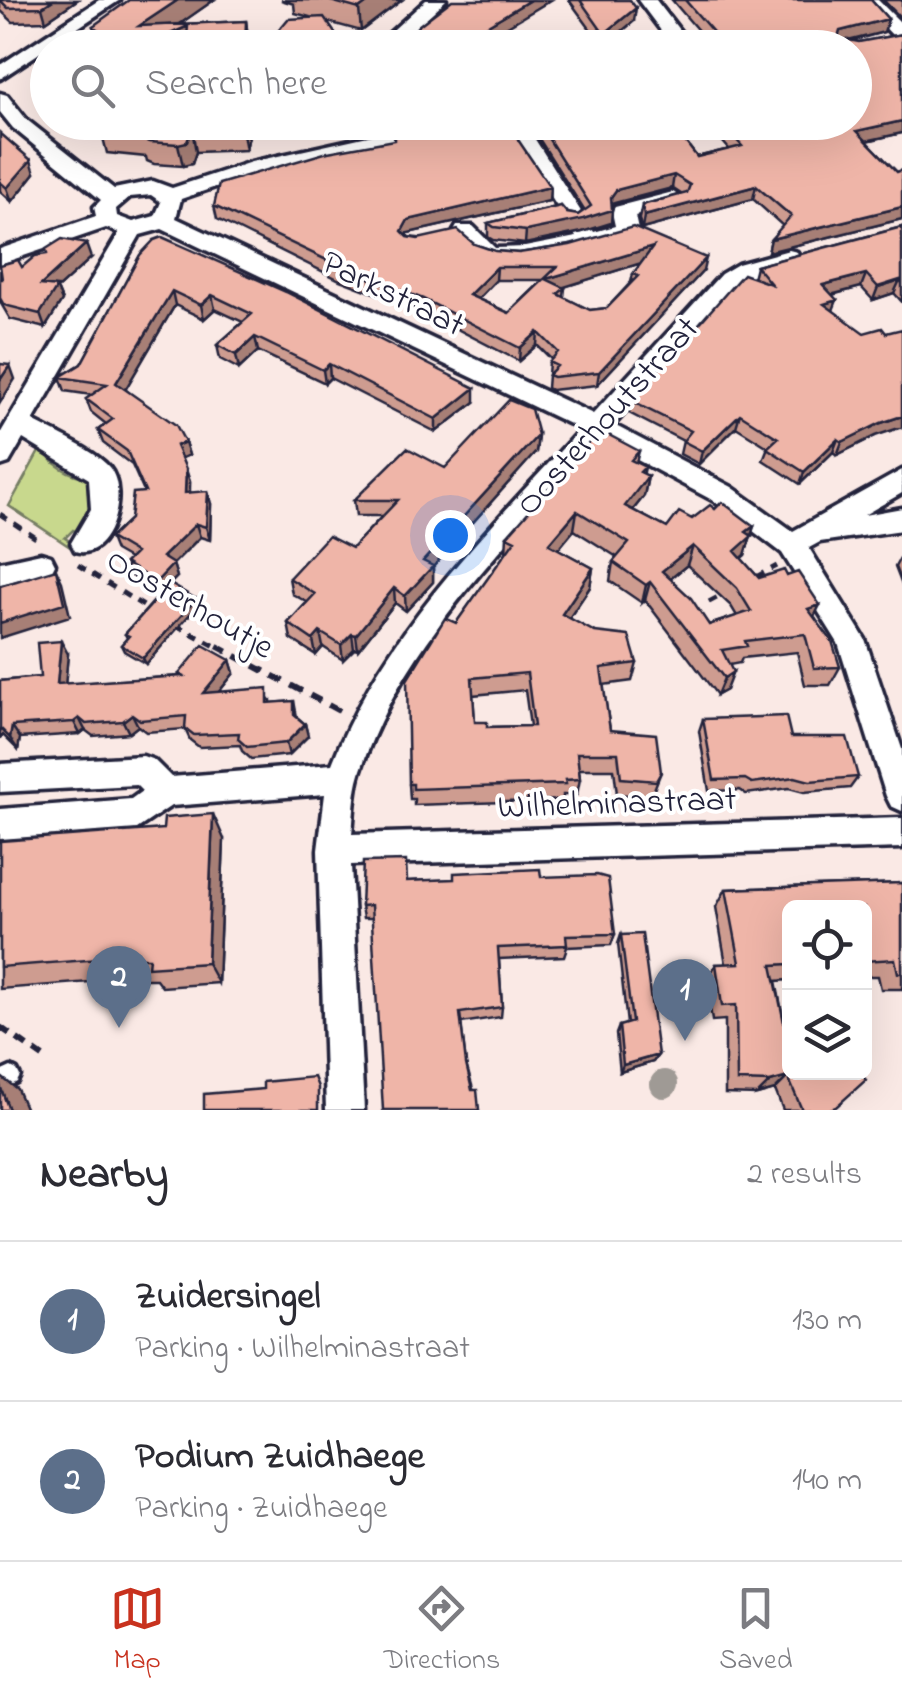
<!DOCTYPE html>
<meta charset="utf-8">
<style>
:root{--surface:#fff;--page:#f7f7f7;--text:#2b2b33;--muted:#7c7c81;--line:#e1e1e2;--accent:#c8321e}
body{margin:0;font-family:"Indie Flower",sans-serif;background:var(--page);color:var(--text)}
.controls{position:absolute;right:30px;bottom:30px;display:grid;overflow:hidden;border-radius:15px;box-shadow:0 10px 40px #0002}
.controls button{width:90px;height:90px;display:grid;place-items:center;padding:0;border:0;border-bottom:2px solid var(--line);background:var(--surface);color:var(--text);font:50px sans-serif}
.you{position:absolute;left:450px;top:535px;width:35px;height:35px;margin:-25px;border:8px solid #fff;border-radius:50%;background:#1a73e8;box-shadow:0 0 0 15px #1a73e833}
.badge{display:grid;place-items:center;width:65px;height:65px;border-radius:50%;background:var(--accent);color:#fff;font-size:32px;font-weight:700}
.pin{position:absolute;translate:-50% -82px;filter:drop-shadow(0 2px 5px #0008)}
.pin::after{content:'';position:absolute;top:52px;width:35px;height:30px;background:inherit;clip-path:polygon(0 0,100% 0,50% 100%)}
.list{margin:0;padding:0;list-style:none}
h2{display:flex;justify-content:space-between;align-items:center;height:130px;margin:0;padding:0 40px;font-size:42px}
h2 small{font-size:32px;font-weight:400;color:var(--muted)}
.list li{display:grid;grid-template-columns:65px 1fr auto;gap:30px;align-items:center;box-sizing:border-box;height:160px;padding:0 40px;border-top:2px solid var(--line)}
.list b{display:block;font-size:38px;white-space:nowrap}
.list p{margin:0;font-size:32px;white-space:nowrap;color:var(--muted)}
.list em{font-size:32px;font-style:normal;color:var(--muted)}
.icon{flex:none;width:55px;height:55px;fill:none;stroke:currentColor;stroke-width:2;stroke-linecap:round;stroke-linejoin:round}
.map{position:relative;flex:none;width:902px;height:1110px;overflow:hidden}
.search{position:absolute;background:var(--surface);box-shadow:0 10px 40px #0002;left:30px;right:30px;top:30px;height:110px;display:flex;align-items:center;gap:25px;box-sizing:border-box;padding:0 35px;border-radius:55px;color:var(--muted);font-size:38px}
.sheet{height:450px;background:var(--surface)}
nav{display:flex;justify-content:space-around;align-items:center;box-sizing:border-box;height:140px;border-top:2px solid var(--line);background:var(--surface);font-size:28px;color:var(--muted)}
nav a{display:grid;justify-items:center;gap:5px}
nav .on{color:var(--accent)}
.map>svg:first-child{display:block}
</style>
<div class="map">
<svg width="902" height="1110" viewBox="0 0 902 1110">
<rect width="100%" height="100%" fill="#fae9e5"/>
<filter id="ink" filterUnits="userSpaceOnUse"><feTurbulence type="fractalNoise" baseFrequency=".01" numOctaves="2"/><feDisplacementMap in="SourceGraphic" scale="20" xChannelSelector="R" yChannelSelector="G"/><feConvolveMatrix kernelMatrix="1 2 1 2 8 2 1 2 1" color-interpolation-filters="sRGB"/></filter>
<g filter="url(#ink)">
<!-- green -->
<path fill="#c8d88d" stroke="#757d64" stroke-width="2.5" d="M41,448C50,462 69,477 89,477L100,496L80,533L73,530L65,538L86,552L82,555L9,506Z"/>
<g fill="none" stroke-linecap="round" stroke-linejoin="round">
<!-- lane casing -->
<g stroke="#22223b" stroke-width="7">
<path id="lane" d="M11,1067L17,1070L20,1076L17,1082L0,1091V1072Z"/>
</g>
<!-- street casing -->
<g stroke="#22223b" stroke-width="7">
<path id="street" d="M99,0H120L0,79V65Z
M426,0H446L394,48H373Z
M638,0H656L693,48H674Z
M859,0H878L902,24V40L895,38Z
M0,93L7,95L27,120L114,189L153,181L172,188L251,162L431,122H471L461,128L256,173L181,199L176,218L593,414L721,274L738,264L789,250L797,252L800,257L797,262L754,274L737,284L614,425L732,487L793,531L902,470V493L864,515L902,508V530L820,542L809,548L865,639L902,749V811L891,806L886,796L838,643L782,553L714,501L600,440C511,541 402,642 360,773C354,792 354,814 352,834L902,818V848L351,865L364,1110H326L318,850L325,794L171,806L137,829L0,839V809L131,799L142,791L136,785L0,792V764L143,756L154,760L171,777L332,764C383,631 486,533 580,429L162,229L140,235L33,421C53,432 96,451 109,467C130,492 110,562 75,551L71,543L91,509L89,479L23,439L9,463L0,466V434L119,233L106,228L0,264V249L96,216L94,207L101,200L13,128L0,112ZM151,195L161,202L155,216L133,222L117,216L116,209L130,197Z
M504,122H524L594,232L615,226L612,212L615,207L673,192L684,199L681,204L635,216L638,230L635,235C581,249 491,292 454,231L457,226H473L495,248L525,247L576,237Z
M41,553L51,556L55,564L51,572L0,584V562Z"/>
</g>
<!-- path-far1 -->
<path stroke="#22223b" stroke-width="5" stroke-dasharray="9 8" stroke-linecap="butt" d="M0,514L39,540
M78,565L153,612
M756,577L777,566
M709,602L724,594
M176,625L221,649"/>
<!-- path -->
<path stroke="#22223b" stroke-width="6" stroke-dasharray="12 9" stroke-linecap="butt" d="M217,646L343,713
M0,1027L43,1057"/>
<!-- lane -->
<use href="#lane" fill="#fff" fill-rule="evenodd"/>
<!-- street -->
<use href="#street" fill="#fff" fill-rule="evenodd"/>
</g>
<!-- trees -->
<circle fill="#9f9a95" cx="664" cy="1084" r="14"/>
<!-- wall -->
<path fill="#ce9c90" stroke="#22223b" stroke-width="2.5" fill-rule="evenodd" d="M0,0H77L46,21L13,22L0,10Z
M214,0L179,24L246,21L249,48H98L93,26Z
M281,0H402L361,31L295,13L294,4Z
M569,0H630L634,21L609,43L599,41Z
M672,0H871L888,19L884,32L851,41L859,42L902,34V133L867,141L897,172L902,170V219L768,252L771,239L783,226L753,199L642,229L639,219L642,205L681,194L672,188L614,203L612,206L611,223L582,232L525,244L493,240L488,237V223L561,206L567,213L578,215L584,210L534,131L535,122H670L697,157L729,149L711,128V122H854V48H713Z
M883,0H902V19Z
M62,122H103L76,134Z
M317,126L249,135L246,150L196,152L192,164L183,166L154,164L147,161L146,157L107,153L101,130Z
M0,133L35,173L12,202L0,191Z
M394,140L550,187L549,201L408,233V237L474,244L495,251L519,253L570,245L703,271L597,385L551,390L547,388L549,362L551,359L537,345L519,361L424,312L340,280L217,219L214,206ZM641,263L633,274L631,282L607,308L590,310L564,297L565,288L563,287ZM496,280H543L509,313L478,299Z
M902,227V302L894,293L873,300L861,287L832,295L833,310L875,436L837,455L833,452L800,484L763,460L768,447L736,427L699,464L680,454L683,441L629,413L631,401L753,278L756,266Z
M140,255L475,402L436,432L330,378L325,383L258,351L239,369L220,359L217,345L243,322L215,309L204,319L175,305L125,389L185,442L189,455L181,458L190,482V492L211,504L210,540L200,537L173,564L177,577L170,584L196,599L198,605L146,664L124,651L121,645L127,638L125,634L160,594L130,575L125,563L129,559L115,551L110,538L130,519L144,492L132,465L103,443L98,430L106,424L91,412L86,399L92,395L65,391L60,377L81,364Z
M91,258L57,289L62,301L45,328L10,319L0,302V265L22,267Z
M538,435L536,452L433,567V582L406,611L395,603L358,650L354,649L343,660L323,647L316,655L291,639L288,623L307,602L292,594L289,578L352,548L382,516H356L354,500Z
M639,451L636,463L643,474L648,476L644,496L633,510L667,528L715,509L754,526L745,555L741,558L759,578L814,616L840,667L830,685H805L797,652L742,658L740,663L729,665L726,690L717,695L645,600L642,603L610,581L613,562L617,557L574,530L558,549L593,568L590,587L569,618L637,663L632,681L603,685L610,730L661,772L651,797L617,794L614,769H579L580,779L577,795H563V800L414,805V799H410L409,784L456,623L506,553L507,536ZM687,565L731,606L737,616L709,625L670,579ZM525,690L530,726L487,727L475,722L473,695Z
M902,554V585L895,567Z
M68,654L65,684L180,676L179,674L230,660L234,673L219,692L271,700V703L294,701L297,717L305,724L308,736L289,755L251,759L242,751L240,745L199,747L190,740L185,729L146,732L138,726L129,733L93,736L85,730L80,734L20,738L18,750L3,735L0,738V681L40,677Z
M703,719L791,737L858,777L850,788L804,792L789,788L746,794L740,790L709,791L699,731Z
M224,839L218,983L162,987L156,979H129L0,989V841Z
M541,877L615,934L611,945L567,947L564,956L499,959L502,1007L501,1017L461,1023L466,1064L479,1110L372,918H363L361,906L408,881Z
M902,883V989H881L878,976H864V908H790V980L776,981L786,1032L832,1110H783L775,1090L757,1095L725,1094V1020L712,1021L706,981L716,964H726L716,907L726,889Z
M621,935L658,1055L653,1062L620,1072L616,1034L619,1026L627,1024L618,944Z"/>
<!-- shaded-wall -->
<path fill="#a77f76" stroke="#22223b" stroke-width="2.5" d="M53,0H77L46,21L42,7Z
M178,0H214L157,40L188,26L192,48H139V26Z
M371,0H402L361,31L359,9Z
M530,0H551L471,48H449Z
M636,8L634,21L603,47L604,34Z
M888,19L884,32L836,44L840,31Z
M246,21L249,44V48H245Z
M902,121V133L852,144L857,131Z
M73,122H103L76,134Z
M243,122H318L317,126L249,135L246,150L242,128Z
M192,129L196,152L192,164L183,166L178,144Z
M31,160L35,173L12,202L7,188Z
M674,175L672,188L614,203L609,210L611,197L616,190Z
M756,186L753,199L642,229L644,216Z
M550,187L549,201L408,233L403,244L402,231L408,220Z
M902,207V219L768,252L771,239Z
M612,210L611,223L582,232L525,244L526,231Z
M86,244L91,258L57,289L62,301L45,328L40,314L41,285Z
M653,247L651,260L545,293L546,279Z
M706,258L703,271L597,385L599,372Z
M497,267L496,280L469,308V295Z
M866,274L861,287L819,298L823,285Z
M900,280L894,293L873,300L878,287Z
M172,291L175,305L121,397L116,383Z
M212,295L215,309L204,319L201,305Z
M837,300L832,313L824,304Z
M538,332L537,345L519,361L520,348Z
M255,337L258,351L239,369L236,355Z
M329,364L330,378L325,383L323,370Z
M10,365L15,379L0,403V380Z
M475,388V402L436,432V419Z
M740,414L736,427L699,464L702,451Z
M902,416V427L875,436L837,455L842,442L881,423Z
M538,435L536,452L433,567V582L406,611L405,596L423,561Z
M838,439L833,452L800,484L804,472Z
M185,442L189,455L180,459L176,446Z
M645,467L641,486L648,476L644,496L621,525L625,506L640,472Z
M186,469L190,482L189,506L185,493Z
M208,491L211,504L210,540L206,527Z
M577,511L574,530L547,563L549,544Z
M196,524L200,537L167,570L162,557Z
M754,526L745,555L728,570L735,551L746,532Z
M693,546L687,565L657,590L662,571Z
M173,564L177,577L160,594L156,582Z
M593,568L590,587L560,632L562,614Z
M56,569L62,582L70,616L0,638V623Z
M650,582L645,600L642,603L646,585Z
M394,588L395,603L358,650L356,635Z
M196,599L198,605L146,664L143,658Z
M820,605L811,623L808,609Z
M320,632L323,647L316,655L313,640Z
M352,634L354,649L343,660L341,645Z
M61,641L68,654L64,697L57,684Z
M230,660L234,673L208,705L203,693Z
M733,672L726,690L717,695L724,678Z
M132,714L138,726L129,733L123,721Z
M79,718L85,730L80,734L74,722Z
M305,724L308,736L289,755L286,743Z
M12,726L20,738L18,750L10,738Z
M213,814L224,839L218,983L207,963Z
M658,1055L653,1062L620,1072L623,1065Z
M0,1076L17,1089L26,1110H9L0,1086Z
M788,1077L775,1090L757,1095L770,1082Z"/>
<!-- building -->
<path fill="#efb5a8" stroke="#22223b" stroke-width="2.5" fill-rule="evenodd" d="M0,0H53L42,7L8,8Z
M129,0H178L139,26L246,21L245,48H186L188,26L139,48H123L93,26Z
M327,0H371L359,9Z
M452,0H530L449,48H401L418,26Z
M580,0H630L636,8L604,34Z
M685,0H871L888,19L840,31L838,38L859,42L902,34V121L857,131L897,172L902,170V207L771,239L791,216L756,186L644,216L642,205L687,193L690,185L674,175L616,190L611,197L612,210L583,219L526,231L494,227L488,223L561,206L567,213L578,215L591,206L538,122H670L697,157L742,146L720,122H854V48H727Z
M324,17L337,36L331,48H264L288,19Z
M606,40L612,48H567Z
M541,41L544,45L558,42L561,48H503Z
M104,122H243L242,128L192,129L187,142L178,144L149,142L142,139L144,135L101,130Z
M443,122H506L550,187L408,220L402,231L408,237L418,239L458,230L474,244L495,251L519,253L570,245L633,227L706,258L599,372L553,377L548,375L557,366L549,362L558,352L538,332L520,348L423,299L339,266L214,206L219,184L328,152L394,140V133ZM653,247L633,274L638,276L607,308L590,310L558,294L565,288L546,279ZM497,267H557L509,313L469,295Z
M0,133L31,160L7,188L0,182Z
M902,227V283L900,280L878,287L866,274L823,285L837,300L824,304L864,333L882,328L886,333L902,329V416L881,423L842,442L838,439L804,472L767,448L778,438L740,414L702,451L683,441L691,431L631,401L743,274L771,284L756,266Z
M162,237L286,292L475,388L436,419L329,364L323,370L255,337L236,355L217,345L252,314L212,295L201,305L172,291L116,383L176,425L185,442L176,446L186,469L185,493L208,491L206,527L196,524L162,557L173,564L156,582L125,563L135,553L110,538L130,519L133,493L145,492L127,451L98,430L113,419L86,399L107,384L60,377L81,364L140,255L154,240Z
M62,239L86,244L41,285L57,287L40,314L4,305L0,298V279H2L0,265L18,260L22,267L35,256L47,254L46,249Z
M0,364L10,365L0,380Z
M509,400L531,409L538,435L423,561L433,566L405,596L394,588L356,635L352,634L341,645L320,632L313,640L288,623L315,594L289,578L328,536L352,548L398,500H354L407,448L445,468Z
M598,433H605L639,451L631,460L645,467L640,472L648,476L625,506L667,528L679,512L692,519L710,505L715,509L722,502L754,526L746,532L752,536L735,551L759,578L784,570L787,576L798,572L820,605L808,609L832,641L840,667L814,668L805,634L745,641L747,646L722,650L733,672L724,678L650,582L646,585L613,562L629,543L577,511L549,544L593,568L562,614L595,632L629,636L637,663L601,668L610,730L656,734L661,772L656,781L621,778L618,753H577L580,779L565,780L566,784L413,789V784H409L407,680L445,618L456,623L515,540L507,536ZM693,546L737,588L751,611L709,625L691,598L662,571ZM527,673L534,726L487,727V722H475L472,678Z
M56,569L64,603L0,623V586Z
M170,584L196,599L143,658L121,645L129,636L125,634Z
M61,641L57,684L183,676L179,674L203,645L230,660L203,693L268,688V703L294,701V715L305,724L286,743L247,747L238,739L239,733L194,735L185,728L186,716L140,720L132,714L123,721L86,724L79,718L74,722L12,726L10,738L0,728V681L40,677L37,643Z
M786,716L791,737H847L858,777L810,781L795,777L752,783L745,779L714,780L703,719Z
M213,814L207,963L148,967L149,958H113L0,967V841L163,829L164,818Z
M406,861L407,881L454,879V873L540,869L541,877L597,875L608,878L615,934L566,935L567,945L498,948L502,1007L460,1013L466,1064L472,1090H477L479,1110H383L371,905L361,906L363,862Z
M902,883V973H898L895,959L864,961V908H790V964L772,965L786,1032L790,1029V1072H859L866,1080L836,1107L828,1110H802L788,1077L770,1082L737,1081L736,1005L722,1006L716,964L740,963L726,889Z
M642,934L658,1055L623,1065L619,1026L632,1022L621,935Z
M314,1077L318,1087V1110H204V1094L263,1089V1082Z
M0,1086L9,1110H0Z"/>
</g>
<g text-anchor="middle" stroke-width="8" stroke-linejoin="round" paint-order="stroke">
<!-- street labels -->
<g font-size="35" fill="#22223b" stroke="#fff">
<text transform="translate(394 292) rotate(26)" y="12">Parkstraat</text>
<text transform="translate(606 415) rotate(-48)" y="12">Oosterhoutstraat</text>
<text transform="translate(191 602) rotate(30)" y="12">Oosterhoutje</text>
<text transform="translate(617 801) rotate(-2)" y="12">Wilhelminastraat</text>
</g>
</g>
</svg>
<div class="controls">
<button><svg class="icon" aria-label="locate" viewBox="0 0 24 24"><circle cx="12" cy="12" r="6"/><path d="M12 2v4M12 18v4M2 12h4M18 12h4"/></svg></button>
<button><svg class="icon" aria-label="layers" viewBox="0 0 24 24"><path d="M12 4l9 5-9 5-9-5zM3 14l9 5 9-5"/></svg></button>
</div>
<div class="you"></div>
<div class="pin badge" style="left:685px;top:1041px;background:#5c6f8a">1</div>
<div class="pin badge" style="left:119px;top:1028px;background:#5c6f8a">2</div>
<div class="search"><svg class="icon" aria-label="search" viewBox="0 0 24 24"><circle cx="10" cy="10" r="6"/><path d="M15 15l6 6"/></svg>Search here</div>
</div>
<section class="sheet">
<h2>Nearby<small>2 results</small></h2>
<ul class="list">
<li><span class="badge" style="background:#5c6f8a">1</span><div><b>Zuidersingel</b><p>Parking · Wilhelminastraat</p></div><em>130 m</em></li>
<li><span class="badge" style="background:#5c6f8a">2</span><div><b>Podium Zuidhaege</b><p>Parking · Zuidhaege</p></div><em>140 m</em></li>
</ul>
</section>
<nav>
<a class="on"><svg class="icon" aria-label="map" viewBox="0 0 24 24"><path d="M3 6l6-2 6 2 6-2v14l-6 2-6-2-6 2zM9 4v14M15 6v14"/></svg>Map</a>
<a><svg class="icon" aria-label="directions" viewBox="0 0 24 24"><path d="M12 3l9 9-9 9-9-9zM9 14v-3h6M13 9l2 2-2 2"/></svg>Directions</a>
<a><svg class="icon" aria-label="saved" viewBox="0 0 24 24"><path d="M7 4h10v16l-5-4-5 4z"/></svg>Saved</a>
</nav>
